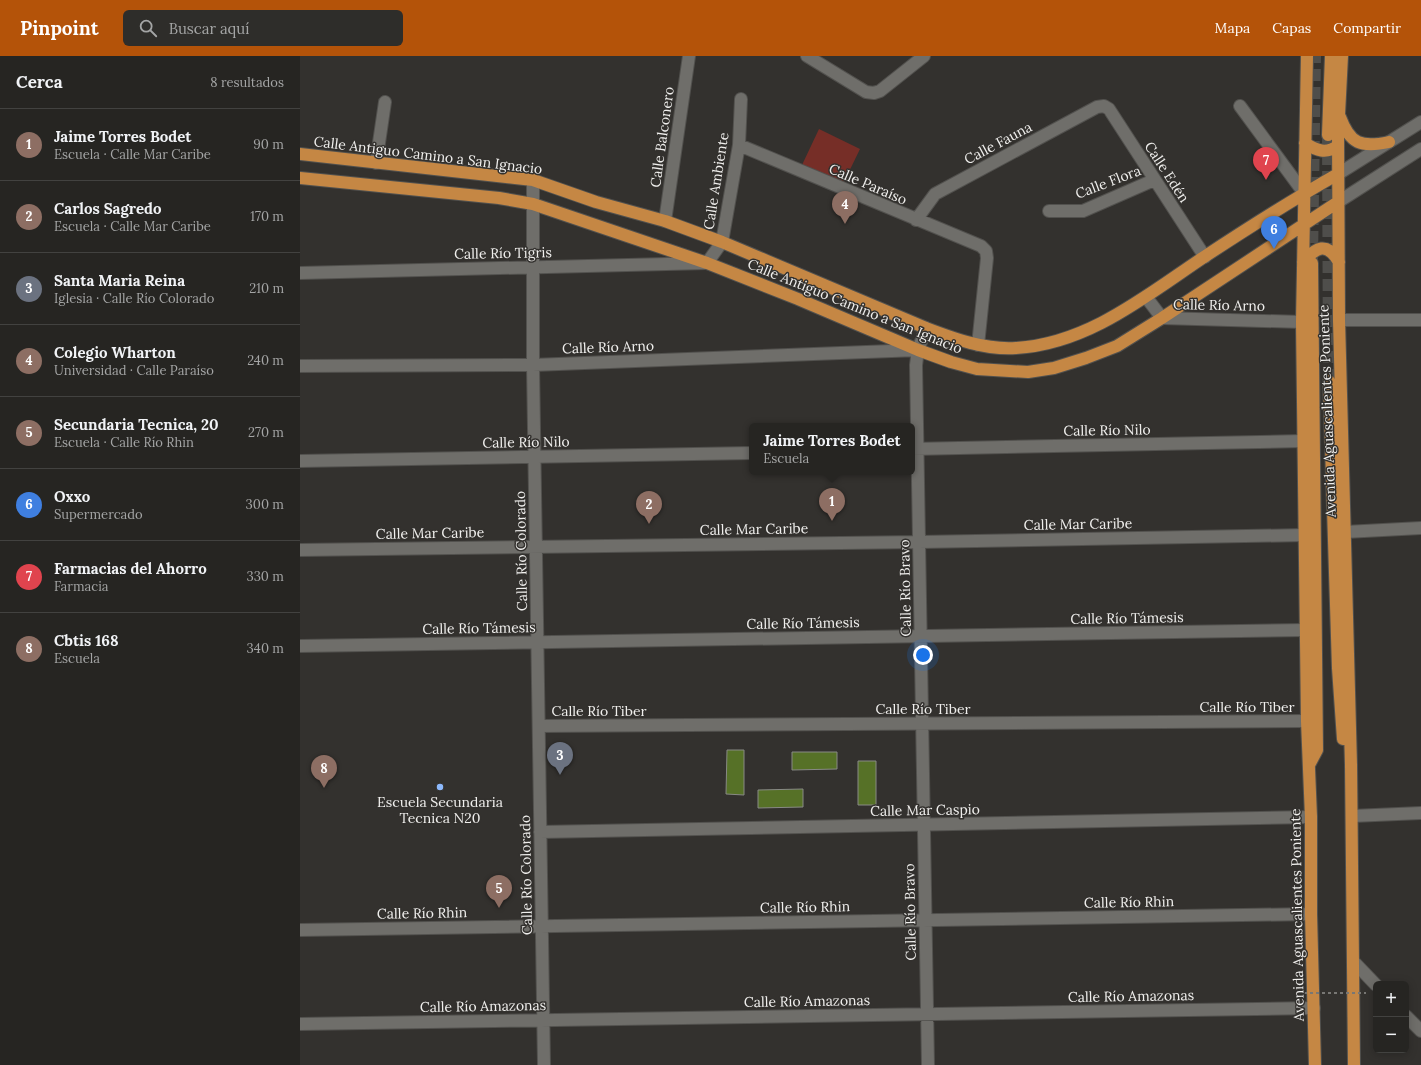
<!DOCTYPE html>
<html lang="es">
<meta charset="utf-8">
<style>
:root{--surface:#262522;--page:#2e2d2a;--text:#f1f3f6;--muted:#a4a5a5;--line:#424240;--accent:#b45309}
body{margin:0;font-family:Lora,serif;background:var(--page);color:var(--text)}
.controls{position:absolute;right:12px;bottom:12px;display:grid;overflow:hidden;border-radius:6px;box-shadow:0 2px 10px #0003}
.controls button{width:36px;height:36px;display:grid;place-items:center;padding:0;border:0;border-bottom:1px solid var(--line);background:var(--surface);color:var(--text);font:20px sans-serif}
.you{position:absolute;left:623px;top:599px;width:14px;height:14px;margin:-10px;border:3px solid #fff;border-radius:50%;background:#1a73e8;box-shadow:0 0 0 6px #1a73e833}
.badge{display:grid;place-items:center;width:26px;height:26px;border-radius:50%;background:var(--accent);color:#fff;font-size:13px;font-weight:700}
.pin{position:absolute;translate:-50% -33px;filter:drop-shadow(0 1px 2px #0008)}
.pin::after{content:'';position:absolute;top:21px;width:14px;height:12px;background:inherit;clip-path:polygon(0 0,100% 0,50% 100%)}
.popup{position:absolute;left:449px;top:367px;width:166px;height:52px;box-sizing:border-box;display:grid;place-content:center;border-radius:6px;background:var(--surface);filter:drop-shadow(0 1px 3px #0005);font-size:13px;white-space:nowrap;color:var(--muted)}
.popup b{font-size:15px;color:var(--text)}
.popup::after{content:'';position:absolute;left:50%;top:100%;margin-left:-8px;border:8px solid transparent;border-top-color:var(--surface)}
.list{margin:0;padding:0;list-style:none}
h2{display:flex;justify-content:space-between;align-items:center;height:52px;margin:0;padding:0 16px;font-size:17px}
h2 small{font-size:13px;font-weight:400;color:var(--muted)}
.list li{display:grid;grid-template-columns:26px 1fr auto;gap:12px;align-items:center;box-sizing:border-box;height:72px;padding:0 16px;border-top:1px solid var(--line)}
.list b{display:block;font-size:15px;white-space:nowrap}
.list p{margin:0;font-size:13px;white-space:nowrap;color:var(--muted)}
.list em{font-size:13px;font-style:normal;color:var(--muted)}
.icon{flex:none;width:22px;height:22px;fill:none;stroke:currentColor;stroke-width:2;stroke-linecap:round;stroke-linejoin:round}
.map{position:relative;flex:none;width:1121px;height:1009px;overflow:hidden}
header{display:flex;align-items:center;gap:24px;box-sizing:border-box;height:56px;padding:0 20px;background:var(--accent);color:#fff}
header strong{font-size:19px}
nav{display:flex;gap:22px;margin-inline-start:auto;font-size:14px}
.search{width:280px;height:36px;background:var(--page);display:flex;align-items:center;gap:10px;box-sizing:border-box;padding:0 14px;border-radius:6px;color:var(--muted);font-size:15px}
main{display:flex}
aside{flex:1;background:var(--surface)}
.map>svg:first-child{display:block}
</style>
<header>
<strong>Pinpoint</strong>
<div class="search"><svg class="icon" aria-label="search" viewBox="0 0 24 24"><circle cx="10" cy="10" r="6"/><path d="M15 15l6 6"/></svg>Buscar aquí</div>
<nav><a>Mapa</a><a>Capas</a><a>Compartir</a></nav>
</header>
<main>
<aside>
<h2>Cerca<small>8 resultados</small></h2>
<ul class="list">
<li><span class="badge" style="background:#8d6e63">1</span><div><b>Jaime Torres Bodet</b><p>Escuela · Calle Mar Caribe</p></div><em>90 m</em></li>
<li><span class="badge" style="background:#8d6e63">2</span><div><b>Carlos Sagredo</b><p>Escuela · Calle Mar Caribe</p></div><em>170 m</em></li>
<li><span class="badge" style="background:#6b7280">3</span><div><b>Santa Maria Reina</b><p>Iglesia · Calle Río Colorado</p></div><em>210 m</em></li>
<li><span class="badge" style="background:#8d6e63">4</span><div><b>Colegio Wharton</b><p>Universidad · Calle Paraíso</p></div><em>240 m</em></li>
<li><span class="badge" style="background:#8d6e63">5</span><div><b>Secundaria Tecnica, 20</b><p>Escuela · Calle Río Rhin</p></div><em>270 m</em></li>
<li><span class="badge" style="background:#3f7fe0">6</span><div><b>Oxxo</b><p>Supermercado</p></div><em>300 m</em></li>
<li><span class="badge" style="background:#e0444e">7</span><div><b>Farmacias del Ahorro</b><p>Farmacia</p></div><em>330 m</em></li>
<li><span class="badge" style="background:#8d6e63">8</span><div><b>Cbtis 168</b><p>Escuela</p></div><em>340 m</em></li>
</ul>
</aside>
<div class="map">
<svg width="1121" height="1009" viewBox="0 0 1121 1009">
<rect width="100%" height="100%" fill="#33312e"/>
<!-- green -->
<path fill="#762e27" d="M519,73L560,93L543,128L502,109Z"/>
<!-- building -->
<path fill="#567127" stroke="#888a85" d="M427,694H444V739L426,738Z
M492,696H537V713L492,714Z
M558,705H576V749H558Z
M503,733V751L458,752V734Z"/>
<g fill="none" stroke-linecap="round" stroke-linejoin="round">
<!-- major-tunnel -->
<path stroke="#4f4e4b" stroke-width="12" stroke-dasharray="12 6" stroke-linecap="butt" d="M1028,79L1029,325
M1012,205L1015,0"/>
<!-- minor casing -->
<g stroke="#52514e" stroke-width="14">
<path id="minor" d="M507,0L566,36L574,37L580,35L624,0
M940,50L1004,137
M439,89L681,190L686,195L687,202L678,289
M76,107L85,46
M1038,118L1121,66
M233,124V309L244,1009
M1038,146L1121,93
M749,155H783L854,124
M616,164L635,138L797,51L804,50L809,53L905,201
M365,165L389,0
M0,217L407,207L422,186L439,89L441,43
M846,241L862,262L1002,266
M1039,264H1121
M626,272L618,294L616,309L628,1009
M0,310L233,309L618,294
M612,393L1003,385
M0,405L452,397
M1045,476L1121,472
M0,494L619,486L1005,479
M0,590L1006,574
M239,670L1007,665
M1052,760L1121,757
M240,776L1011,761
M0,874L1011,858
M1053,905L1076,929
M1106,960L1121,975
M0,968L1014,952"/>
</g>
<!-- major casing -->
<g stroke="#52514e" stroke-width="14">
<path id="major" d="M1007,0L1002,266L1007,665L1011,761V858L1015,1009
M1042,0L1038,78L1039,264L1051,709L1054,1009
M1040,61C1050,88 1061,92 1089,86
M1028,79L1031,0
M1005,87C1017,95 1026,98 1038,90
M0,98L233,124L296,146L365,165L422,186L626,272C655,283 685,294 716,292C788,288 847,239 904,201C948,172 992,144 1038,118
M0,122L199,142L233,148L407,207L498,243L618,294L651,306L677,313L728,316L754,312L786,302L817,290L862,262L1038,146
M1003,206C1016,191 1027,185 1039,206
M1029,325L1038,612L1043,683
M1009,709L1017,694L1012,207"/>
</g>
<!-- minor -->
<use href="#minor" stroke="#6f6e6a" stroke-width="12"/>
<!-- major -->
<use href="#major" stroke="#c58744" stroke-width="12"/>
<!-- path-bridge -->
<path stroke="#787774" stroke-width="2" stroke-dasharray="3 3" stroke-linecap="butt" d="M1004,937H1066"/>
</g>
<!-- markers -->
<circle fill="#8db9fc" stroke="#33312e" stroke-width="1.5" cx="140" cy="731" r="4"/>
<g text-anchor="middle" stroke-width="3" stroke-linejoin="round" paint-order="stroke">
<!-- street labels -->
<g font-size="14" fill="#f0efed" stroke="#33312e">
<text transform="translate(362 81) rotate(-82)" y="5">Calle Balconero</text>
<text transform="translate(698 87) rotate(-28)" y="5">Calle Fauna</text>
<text transform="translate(128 99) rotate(7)" y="5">Calle Antiguo Camino a San Ignacio</text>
<text transform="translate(867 116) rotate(57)" y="5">Calle Edén</text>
<text transform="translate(416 125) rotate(-81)" y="5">Calle Ambiente</text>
<text transform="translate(808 126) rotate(-21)" y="5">Calle Flora</text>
<text transform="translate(568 128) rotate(23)" y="5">Calle Paraíso</text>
<text transform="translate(203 197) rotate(-1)" y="5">Calle Río Tigris</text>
<text transform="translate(919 249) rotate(1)" y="5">Calle Río Arno</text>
<text transform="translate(555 250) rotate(22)" y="5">Calle Antiguo Camino a San Ignacio</text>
<text transform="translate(308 291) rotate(-2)" y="5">Calle Río Arno</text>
<text transform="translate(1027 355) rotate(-92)" y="5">Avenida Aguascalientes Poniente</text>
<text transform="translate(807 374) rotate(-1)" y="5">Calle Río Nilo</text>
<text transform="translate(226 386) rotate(-1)" y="5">Calle Río Nilo</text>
<text transform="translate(778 468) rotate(-1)" y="5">Calle Mar Caribe</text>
<text transform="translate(454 473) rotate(-1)" y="5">Calle Mar Caribe</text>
<text transform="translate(130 477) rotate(-1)" y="5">Calle Mar Caribe</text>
<text transform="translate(221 495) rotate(-91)" y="5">Calle Río Colorado</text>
<text transform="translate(605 532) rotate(-91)" y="5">Calle Río Bravo</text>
<text transform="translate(827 562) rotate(-1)" y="5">Calle Río Támesis</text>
<text transform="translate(503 567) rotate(-1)" y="5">Calle Río Támesis</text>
<text transform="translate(179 572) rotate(-1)" y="5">Calle Río Támesis</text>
<text x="947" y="656">Calle Río Tiber</text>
<text x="623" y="658">Calle Río Tiber</text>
<text x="299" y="660">Calle Río Tiber</text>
<text transform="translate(625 754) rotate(-1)" y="5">Calle Mar Caspio</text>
<text transform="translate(226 819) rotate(-91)" y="5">Calle Río Colorado</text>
<text transform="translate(829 846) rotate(-1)" y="5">Calle Río Rhin</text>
<text transform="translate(505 851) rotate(-1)" y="5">Calle Río Rhin</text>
<text transform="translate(610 856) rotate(-91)" y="5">Calle Río Bravo</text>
<text transform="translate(122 857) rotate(-1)" y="5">Calle Río Rhin</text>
<text transform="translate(997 859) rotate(-91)" y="5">Avenida Aguascalientes Poniente</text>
<text transform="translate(831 940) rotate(-1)" y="5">Calle Río Amazonas</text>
<text transform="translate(507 945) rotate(-1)" y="5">Calle Río Amazonas</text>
<text transform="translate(183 950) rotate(-1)" y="5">Calle Río Amazonas</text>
</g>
<!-- poi labels -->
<g font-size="14" fill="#f0efed" stroke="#33312e">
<text x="140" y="751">Escuela Secundaria<tspan x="140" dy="16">Tecnica N20</tspan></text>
</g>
</g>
</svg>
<div class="controls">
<button>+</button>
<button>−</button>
</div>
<div class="you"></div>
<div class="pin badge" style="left:532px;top:465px;background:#8d6e63">1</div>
<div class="popup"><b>Jaime Torres Bodet</b>Escuela</div>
<div class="pin badge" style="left:349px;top:468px;background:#8d6e63">2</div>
<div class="pin badge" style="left:260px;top:719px;background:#6b7280">3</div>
<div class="pin badge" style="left:545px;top:168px;background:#8d6e63">4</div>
<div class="pin badge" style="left:199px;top:852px;background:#8d6e63">5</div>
<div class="pin badge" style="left:974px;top:193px;background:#3f7fe0">6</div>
<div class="pin badge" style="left:966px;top:124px;background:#e0444e">7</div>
<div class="pin badge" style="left:24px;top:732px;background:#8d6e63">8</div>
</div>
</main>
